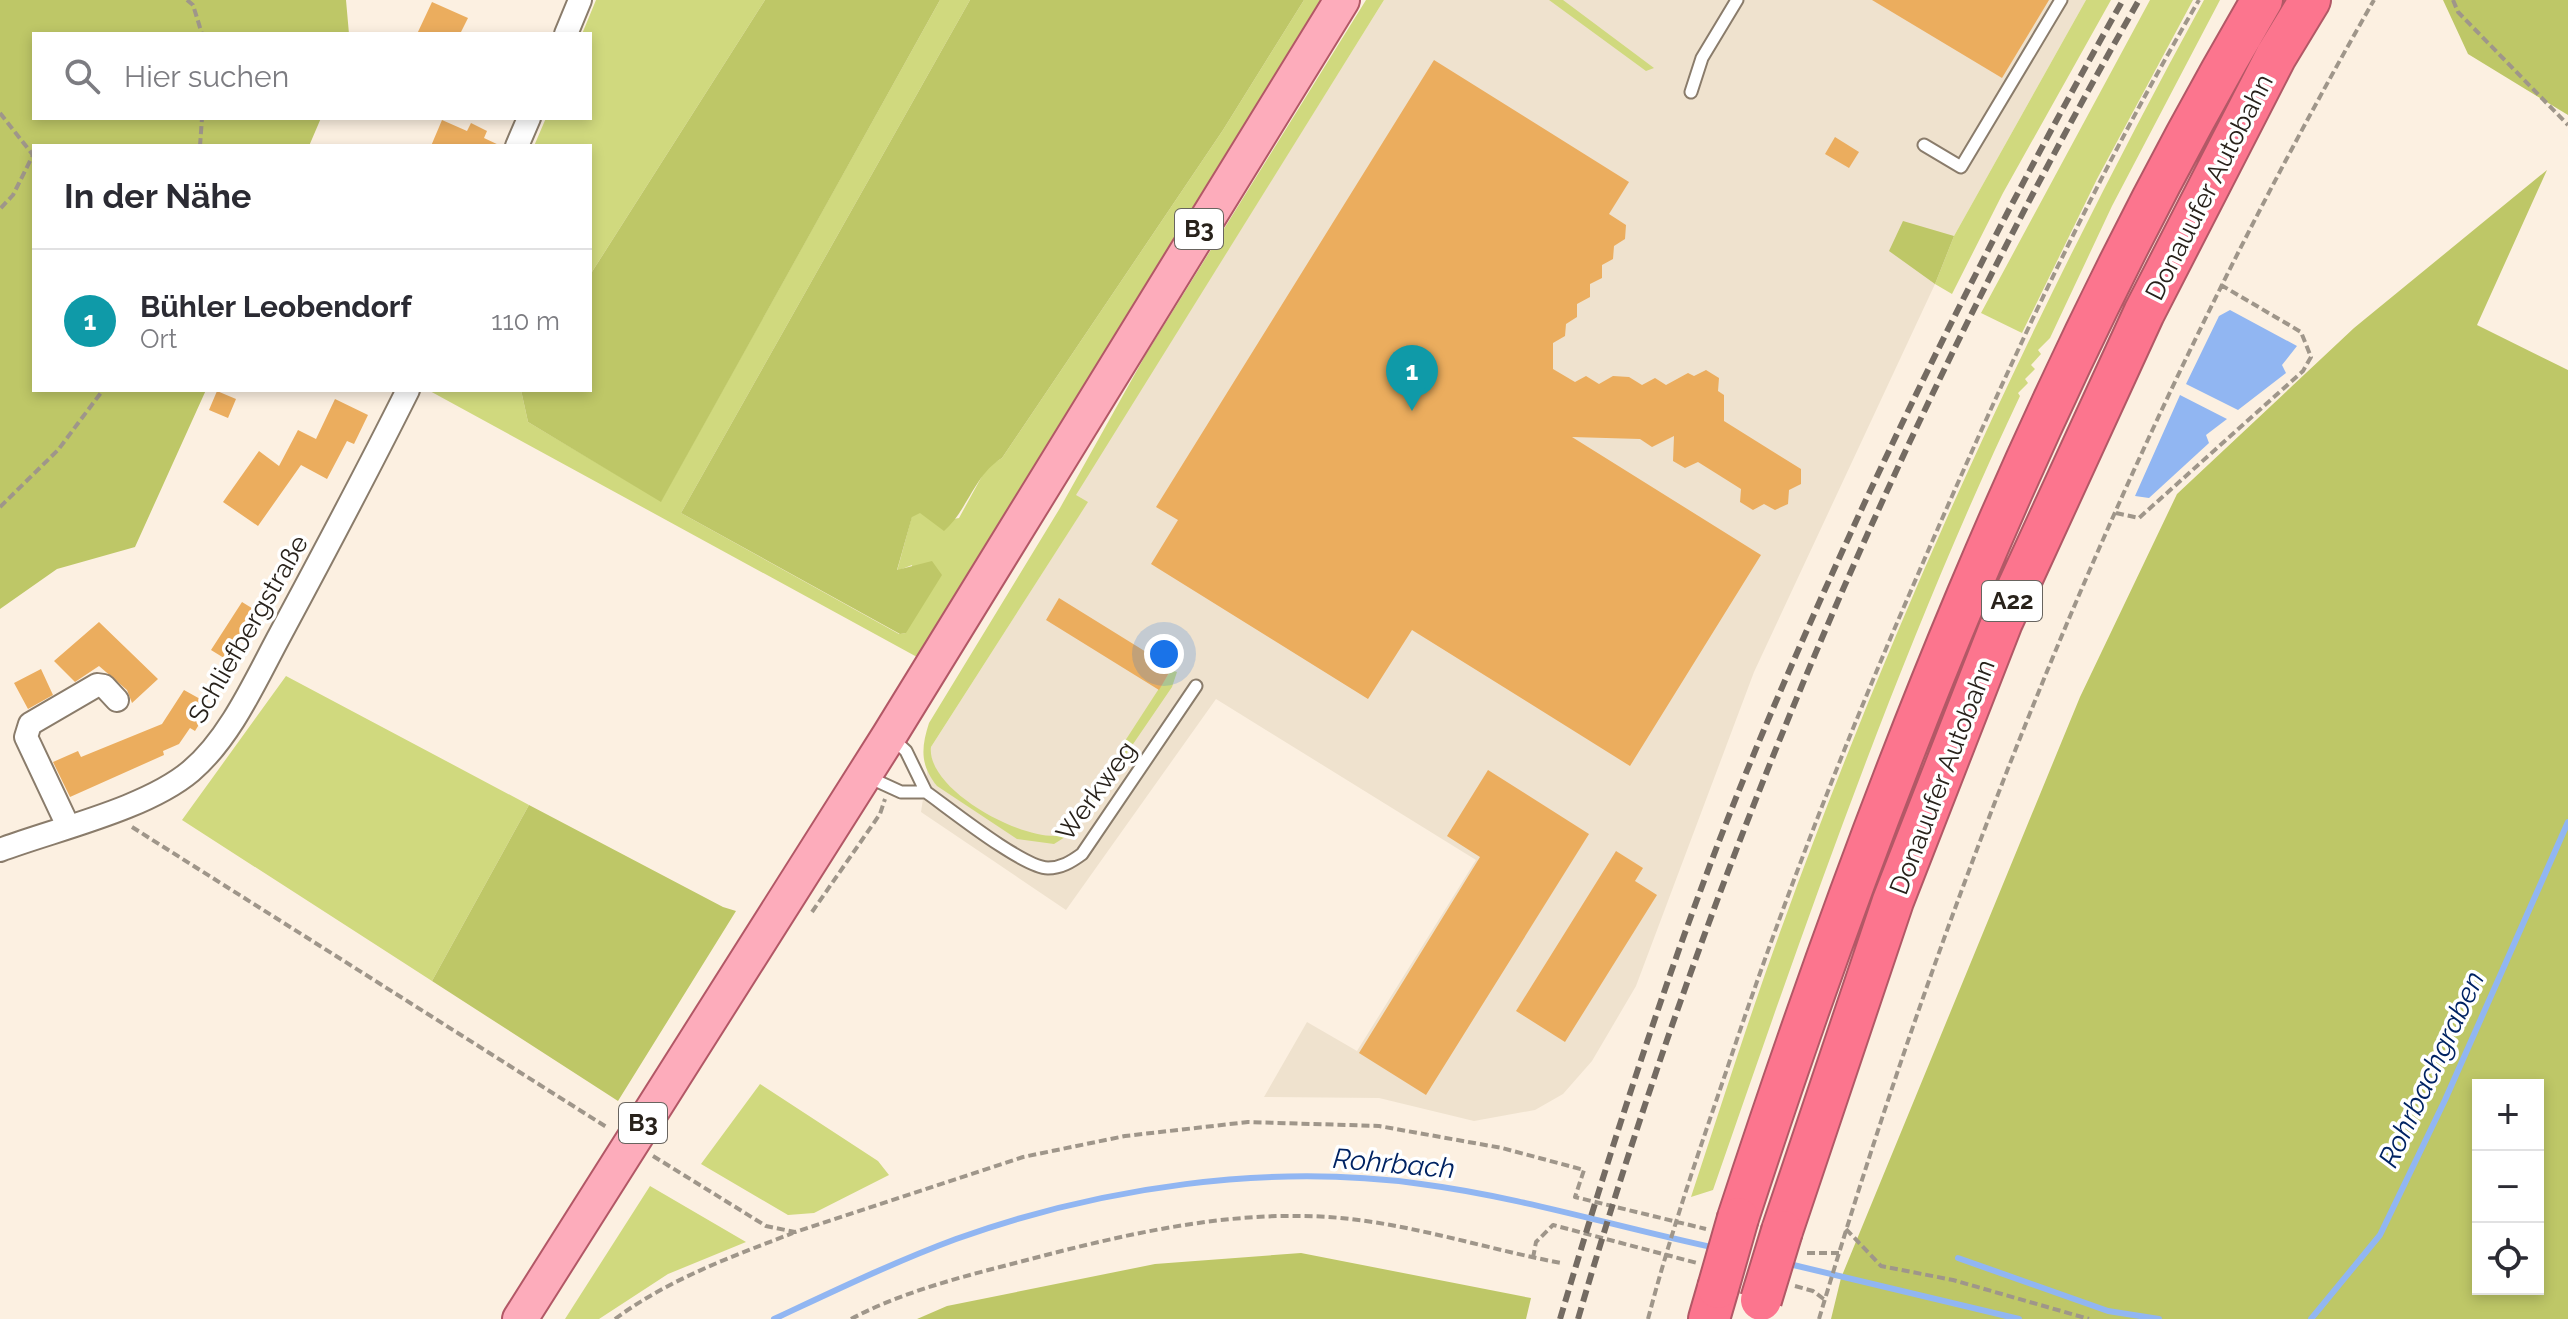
<!DOCTYPE html>
<html lang="de">
<meta charset="utf-8">
<style>
:root{--surface:#fff;--page:#f7f7f7;--text:#2b2b33;--muted:#7c7c81;--line:#e1e1e2;--accent:#306982}
body{margin:0;font-family:Raleway,sans-serif;background:var(--page);color:var(--text)}
.controls{position:absolute;right:24px;bottom:24px;display:grid;overflow:hidden;border-radius:0px;box-shadow:0 4px 12px #0003}
.controls button{width:72px;height:72px;display:grid;place-items:center;padding:0;border:0;border-bottom:2px solid var(--line);background:var(--surface);color:var(--text);font:40px sans-serif}
.you{position:absolute;left:1164px;top:654px;width:28px;height:28px;margin:-20px;border:6px solid #fff;border-radius:50%;background:#1a73e8;box-shadow:0 0 0 12px #1a73e833}
.badge{display:grid;place-items:center;width:52px;height:52px;border-radius:50%;background:var(--accent);color:#fff;font-size:26px;font-weight:700}
.pin{position:absolute;translate:-50% -66px;filter:drop-shadow(0 2px 4px #0008)}
.pin::after{content:'';position:absolute;top:42px;width:28px;height:24px;background:inherit;clip-path:polygon(0 0,100% 0,50% 100%)}
.list{margin:0;padding:0;list-style:none}
h2{display:flex;justify-content:space-between;align-items:center;height:104px;margin:0;padding:0 32px;font-size:34px}
h2 small{font-size:26px;font-weight:400;color:var(--muted)}
.list li{display:grid;grid-template-columns:52px 1fr auto;gap:24px;align-items:center;box-sizing:border-box;height:144px;padding:0 32px;border-top:2px solid var(--line)}
.list b{display:block;font-size:30px;white-space:nowrap}
.list p{margin:0;font-size:26px;white-space:nowrap;color:var(--muted)}
.list em{font-size:26px;font-style:normal;color:var(--muted)}
.icon{flex:none;width:44px;height:44px;fill:none;stroke:currentColor;stroke-width:2;stroke-linecap:round;stroke-linejoin:round}
.map{position:relative;flex:none;width:2568px;height:1319px;overflow:hidden}
.search{position:absolute;background:var(--surface);box-shadow:0 4px 12px #0003;left:32px;top:32px;width:560px;height:88px;display:flex;align-items:center;gap:20px;box-sizing:border-box;padding:0 28px;border-radius:0px;color:var(--muted);font-size:30px}
.panel{position:absolute;background:var(--surface);box-shadow:0 4px 12px #0003;left:32px;top:144px;width:560px;height:248px;border-radius:0px}
.map>svg:first-child{display:block}
</style>
<div class="map">
<svg width="2568" height="1319" viewBox="0 0 2568 1319">
<rect width="100%" height="100%" fill="#fcf0e1"/>
<!-- industrial -->
<path fill="#efe2ce" d="M1384,0H2086L1954,236L1935,284L1754,672L1636,986L1592,1061L1563,1094L1535,1110L1474,1121L1379,1098L1264,1097L1307,1022L1357,1051L1476,860L1216,699L1066,910L921,812L931,747L1087,503L1075,495Z"/>
<!-- green -->
<path fill="#d0d97e" d="M596,0H765L590,275V146H534L546,118H590V34H582Z
M940,0H970L681,513L899,634L906,633L912,565L897,571L912,516L920,512L937,522L959,518L987,467L1002,458L1223,130L1304,0H1326L917,657L428,390H521L528,422L661,501Z
M1366,0H1384L1076,495L1088,502L931,747C926,790 1026,844 1064,835L1171,670L1177,672L1172,687L1073,832L1054,844L1017,839L937,786C920,765 921,748 929,723L1060,508L1145,356Z
M1549,0H1563L1654,68L1646,71Z
M2086,0H2111L2003,193L1952,294L1935,284L1954,236Z
M2150,0H2193L2097,179L2022,333L1981,313Z
M2204,0H2220L2112,206L2050,338L2038,350L2041,354L2031,365L2035,369L2025,379L2028,383L2018,393L2020,396C1898,654 1806,922 1713,1190L1691,1197C1721,1106 1750,1014 1783,924C1898,606 2042,296 2204,0Z
M286,676L529,805L432,981L182,820Z
M760,1084L878,1161L889,1175L814,1213L788,1215L701,1164Z
M650,1186L746,1242L668,1274L599,1319H565Z"/>
<!-- forest -->
<path fill="#bec767" fill-rule="evenodd" d="M0,0H346L349,34H34V118H321L309,146H34V390H206L135,547L57,569L0,609Z
M765,0H940L661,502L528,422L521,390H590V275Z
M970,0H1304L1223,130L1002,458C974,475 968,510 944,531L920,513L912,517L897,570L932,561L942,575L906,633L900,634L681,513Z
M2443,0H2568V115L2468,54Z
M2547,170L2477,325L2568,370V1319H1831L1841,1278L2080,697L2177,494L2354,328ZM2478,1085H2538V1289H2478Z
M1903,221L1954,236L1935,284L1889,251Z
M529,805L723,907L736,911L618,1101L432,981Z
M1301,1253L1531,1298L1526,1319H917L947,1306L1155,1264Z"/>
<!-- water -->
<path fill="#91b6f2" d="M2230,310L2297,346L2282,365L2286,373L2238,410L2186,384L2219,316Z
M2180,395L2227,419L2206,435L2209,443L2149,498L2135,496Z"/>
<g fill="none" stroke-linecap="round" stroke-linejoin="round">
<!-- stream -->
<path stroke="#91b6f2" stroke-width="6" d="M1958,1258L2108,1311L2159,1319
M1785,1263L2019,1319
M774,1319C834,1291 894,1262 956,1239C1101,1187 1268,1163 1421,1184C1520,1197 1617,1227 1716,1248
M2311,1319L2380,1235L2445,1100L2568,822"/>
</g>
<!-- building -->
<path fill="#ebad5e" d="M1872,0H2049L2002,78Z
M432,2L468,18L460,34H417Z
M1434,60L1629,182L1609,214L1626,225L1625,239L1614,246L1613,259L1602,265V278L1590,284V297L1577,304V317L1566,324L1565,336L1553,343V369L1575,382L1586,376L1599,384L1613,376L1629,377L1642,385L1655,378L1666,385L1688,373L1694,376L1706,370L1719,378L1718,391L1724,395V421L1801,469V484L1789,490L1788,504L1775,510L1764,504L1753,510L1740,502L1741,489L1698,462L1685,468L1673,461L1674,436L1652,447L1640,439L1572,437L1761,555L1630,766L1412,630L1368,699L1151,564L1178,520L1156,507Z
M442,120L467,131L471,123L487,131L484,138L501,146H431Z
M1835,137L1859,152L1849,168L1825,154Z
M217,391L236,399L228,418L209,410Z
M335,399L368,415L354,444L347,441L327,479L301,465L258,526L223,502L259,451L279,466L298,430L316,439Z
M1059,598L1172,668L1159,690L1046,620Z
M242,602L255,610L224,658L211,650Z
M99,622L158,679L132,703L127,690L99,666L75,682L54,661Z
M41,669L53,695L28,709L14,683Z
M184,690L211,705L195,731L190,728L179,744L163,751L164,755L70,797L53,762L78,751L81,757L162,724Z
M1488,770L1589,834L1426,1095L1359,1053L1480,857L1447,836Z
M1616,851L1643,868L1635,881L1657,895L1565,1042L1516,1011Z"/>
<g fill="none" stroke-linecap="round" stroke-linejoin="round">
<!-- service casing -->
<g stroke="#8a7c6b" stroke-width="15">
<path id="service" d="M1691,92L1702,58L1737,0
M1924,145L1961,167L2061,0
M893,739L906,751L926,792
M866,776L901,792H926
M926,792C950,809 1022,867 1048,868C1061,868 1071,862 1082,854L1196,686"/>
</g>
<!-- minor casing -->
<g stroke="#8a7c6b" stroke-width="26">
<path id="minor" d="M566,34L580,0
M517,146L529,118
M68,826L26,737L30,724L97,685L104,686L117,700
M0,850C56,829 146,809 191,771C231,737 256,679 281,633C324,553 367,472 408,390"/>
</g>
<!-- primary casing -->
<g stroke="#b25866" stroke-width="38">
<path id="primary" d="M520,1319L889,736L1342,0"/>
</g>
<!-- motorway casing -->
<g stroke="#b25866" stroke-width="44">
<path id="motorway" d="M1738,1218C1875,799 2038,382 2262,0
M1782,1231L1893,901L2002,622L2144,313L2276,56L2310,0
M1709,1319L1718,1288"/>
</g>
<!-- path -->
<path stroke="#9f968a" stroke-width="4" stroke-dasharray="8 4" stroke-linecap="butt" d="M187,0L193,5L202,34
M2453,0L2458,12L2568,125
M0,113L33,155L13,195L0,209
M200,146L202,118
M0,507L58,450L103,390
M2116,513L2139,518L2303,371L2311,357L2301,332L2221,285
M132,827L608,1128
M812,912L880,814L885,799
M653,1156L766,1226L795,1232L1023,1157L1125,1136L1248,1122L1379,1126L1502,1148L1584,1170L1575,1197L1706,1229
M1846,1229L1881,1266L1953,1280L2089,1319
M1807,1253H1839
M1533,1258L1536,1242L1553,1225L1697,1263
M1795,1286L1813,1291L1825,1300
M615,1319C669,1279 731,1257 793,1233
M851,1319C904,1291 965,1276 1023,1261C1114,1237 1210,1214 1304,1216C1392,1217 1476,1247 1561,1263
M1648,1319C1670,1235 1698,1154 1726,1072C1780,910 1841,752 1909,595C1996,393 2088,190 2199,0
M1819,1319C1956,860 2136,416 2374,0"/>
<!-- service -->
<use href="#service" stroke="#fff" stroke-width="11"/>
<!-- minor -->
<use href="#minor" stroke="#fff" stroke-width="22"/>
<!-- primary -->
<use href="#primary" stroke="#fdacbb" stroke-width="34"/>
<!-- motorway -->
<use href="#motorway" stroke="#fc758e" stroke-width="40"/>
<!-- rail -->
<path stroke="#746b62" stroke-width="6" stroke-dasharray="12 6" stroke-linecap="butt" d="M1560,1319C1619,1121 1683,922 1763,732C1869,481 1989,237 2123,0
M1578,1319C1713,858 1901,417 2139,0"/>
<!-- motorway-bridge casing -->
<g stroke="#b25866" stroke-width="44" stroke-linecap="butt">
<path id="motorway-bridge" d="M1718,1288L1738,1218
M1761,1300L1782,1231"/>
</g>
<!-- motorway-bridge -->
<use href="#motorway-bridge" stroke="#fc758e" stroke-width="40"/>
</g>
<g text-anchor="middle" stroke-width="7" stroke-linejoin="round" paint-order="stroke">
<!-- shield labels -->
<g fill="#fff" stroke="#68645f" stroke-width="2">
<rect x="1175" y="209" width="48" height="40" rx="6"/>
<rect x="1982" y="581" width="60" height="40" rx="6"/>
<rect x="619" y="1103" width="48" height="40" rx="6"/>
</g>
<g font-size="24" font-weight="bold" fill="#28221b">
<text x="1199" y="237">B3</text>
<text x="2012" y="609">A22</text>
<text x="643" y="1131">B3</text>
</g>
<!-- street labels -->
<g font-size="26" fill="#28221b" stroke="#fff">
<text transform="translate(2209 187) rotate(-63)" y="9">Donauufer Autobahn</text>
<text transform="translate(248 629) rotate(-60)" y="9">Schliefbergstraße</text>
<text transform="translate(1942 777) rotate(-69)" y="9">Donauufer Autobahn</text>
<text transform="translate(1096 791) rotate(-54)" y="9">Werkweg</text>
</g>
<!-- water labels -->
<g font-size="28" font-style="italic" fill="#002363" stroke="#fff">
<text transform="translate(2431 1069) rotate(-65)" y="10">Rohrbachgraben</text>
<text transform="translate(1394 1163) rotate(5)" y="10">Rohrbach</text>
</g>
</g>
</svg>
<div class="controls">
<button>+</button>
<button>−</button>
<button><svg class="icon" aria-label="locate" viewBox="0 0 24 24"><circle cx="12" cy="12" r="6"/><path d="M12 2v4M12 18v4M2 12h4M18 12h4"/></svg></button>
</div>
<div class="you"></div>
<div class="pin badge" style="left:1412px;top:411px;background:#0f9aa8">1</div>
<div class="search"><svg class="icon" aria-label="search" viewBox="0 0 24 24"><circle cx="10" cy="10" r="6"/><path d="M15 15l6 6"/></svg>Hier suchen</div>
<section class="panel">
<h2>In der Nähe<small></small></h2>
<ul class="list">
<li><span class="badge" style="background:#0f9aa8">1</span><div><b>Bühler Leobendorf</b><p>Ort</p></div><em>110 m</em></li>
</ul>
</section>
</div>
